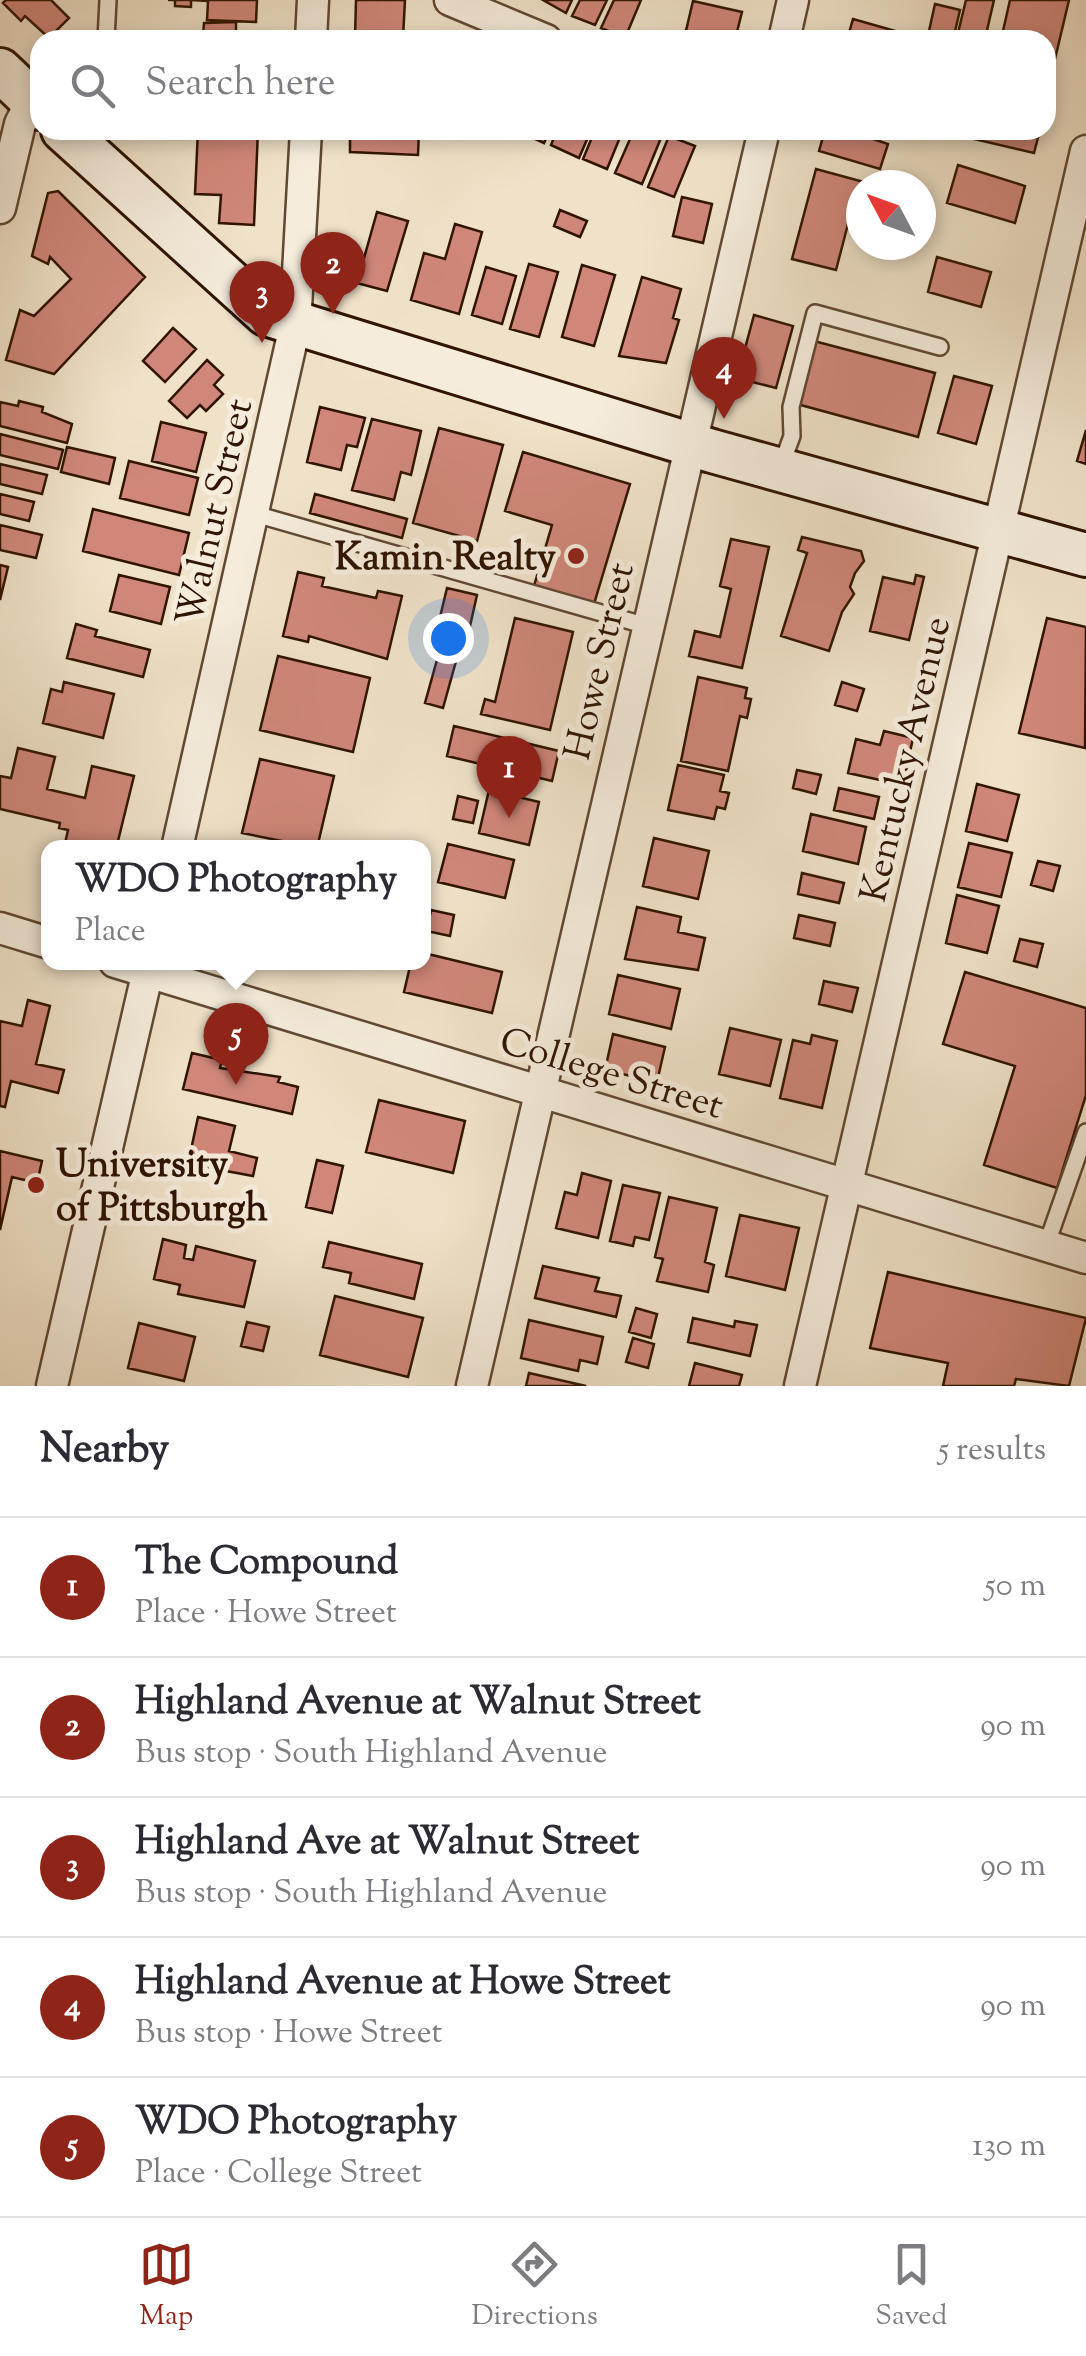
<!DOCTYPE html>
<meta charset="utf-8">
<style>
:root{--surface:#fff;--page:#f7f7f7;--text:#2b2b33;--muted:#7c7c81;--line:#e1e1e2;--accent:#8f2418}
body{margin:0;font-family:"Sorts Mill Goudy",serif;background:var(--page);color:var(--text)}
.compass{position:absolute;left:846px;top:170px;width:90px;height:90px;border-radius:50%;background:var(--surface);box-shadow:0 5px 15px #0003;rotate:311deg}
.you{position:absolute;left:448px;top:638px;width:35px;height:35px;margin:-25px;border:8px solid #fff;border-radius:50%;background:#1a73e8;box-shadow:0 0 0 15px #1a73e833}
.badge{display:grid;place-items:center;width:65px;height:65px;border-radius:50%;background:var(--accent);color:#fff;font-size:32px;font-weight:700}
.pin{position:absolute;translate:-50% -82px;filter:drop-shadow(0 2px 5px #0008)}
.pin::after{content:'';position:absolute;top:52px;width:35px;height:30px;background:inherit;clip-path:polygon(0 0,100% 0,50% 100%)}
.popup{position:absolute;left:41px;top:840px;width:390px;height:130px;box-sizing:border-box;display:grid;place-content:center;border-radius:20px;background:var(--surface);filter:drop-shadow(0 2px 8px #0005);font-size:32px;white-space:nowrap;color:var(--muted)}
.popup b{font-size:38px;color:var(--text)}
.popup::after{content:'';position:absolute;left:50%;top:100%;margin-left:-20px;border:20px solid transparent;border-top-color:var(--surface)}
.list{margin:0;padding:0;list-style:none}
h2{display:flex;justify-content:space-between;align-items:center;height:130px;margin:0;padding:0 40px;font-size:42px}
h2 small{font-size:32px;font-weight:400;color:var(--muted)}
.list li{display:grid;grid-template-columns:65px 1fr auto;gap:30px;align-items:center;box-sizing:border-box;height:140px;padding:0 40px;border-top:2px solid var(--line)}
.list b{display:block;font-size:38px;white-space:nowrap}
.list p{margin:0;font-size:32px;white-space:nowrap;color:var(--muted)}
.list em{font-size:32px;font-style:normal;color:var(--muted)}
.icon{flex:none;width:55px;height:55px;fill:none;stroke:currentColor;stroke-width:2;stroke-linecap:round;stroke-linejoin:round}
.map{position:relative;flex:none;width:1086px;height:1386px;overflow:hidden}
.search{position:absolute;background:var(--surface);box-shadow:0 5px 15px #0003;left:30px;right:30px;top:30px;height:110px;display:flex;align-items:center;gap:25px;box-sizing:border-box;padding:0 35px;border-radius:30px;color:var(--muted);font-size:38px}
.sheet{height:830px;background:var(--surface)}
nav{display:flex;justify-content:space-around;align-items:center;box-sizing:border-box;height:140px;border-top:2px solid var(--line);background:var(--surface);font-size:28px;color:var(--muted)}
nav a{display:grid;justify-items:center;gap:5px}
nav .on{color:var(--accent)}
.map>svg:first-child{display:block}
</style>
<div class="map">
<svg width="1086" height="1386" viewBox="0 0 1086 1386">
<rect width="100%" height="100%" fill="#f0e2c9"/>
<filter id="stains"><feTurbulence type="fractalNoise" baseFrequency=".002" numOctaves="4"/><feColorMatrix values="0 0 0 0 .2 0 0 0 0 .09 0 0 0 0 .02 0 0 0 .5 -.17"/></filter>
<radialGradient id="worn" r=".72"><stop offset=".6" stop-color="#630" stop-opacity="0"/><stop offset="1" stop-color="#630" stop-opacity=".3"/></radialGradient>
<!-- building -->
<path fill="#d0877a" stroke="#301400" stroke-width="2.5" d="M6,0H51L69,18L49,38L25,16L21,21L3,3Z
M168,0H257L256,22L207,20L208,1L191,0V7L175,6V0Z
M356,0H405L403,38H355Z
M543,0H572L566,13Z
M580,0H607L595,25L572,16Z
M614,0H641L625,38L601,28Z
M966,0H994L985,39L958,33Z
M1010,0H1069L1055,59L1046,57V40H1001Z
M693,1L742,12L735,40L685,35Z
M935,4L960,10L953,40H927Z
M853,19L906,34L904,40H847Z
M236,22V39L244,40H155L156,34L203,36L204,23Z
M198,130H258L254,225L219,223L221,195L195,194Z
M350,130H419L418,155L350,152Z
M516,130H550L544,143Z
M557,130H591L579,158L551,145Z
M595,130H623L607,169L583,159Z
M634,130L663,133L642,184L615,173Z
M825,130H876L873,139L888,144L880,169L819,151Z
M968,130H1040L1034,153L966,137Z
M669,136L695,146L674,197L648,187Z
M958,165L1025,186L1015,223L947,203Z
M816,169L871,184L861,185V207L853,205L836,270L792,259Z
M58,191L145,277L54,374L6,360L20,310L34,316L71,279L50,257L48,264L32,256L48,193Z
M682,197L712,204L703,243L673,236Z
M560,210L587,221L580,237L554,226Z
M377,212L408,221L387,291L357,283Z
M455,224L482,232L459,314L411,300L424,253L445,259Z
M937,257L991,272L981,307L928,292Z
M529,264L558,272L539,337L510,329Z
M582,265L615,275L594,346L562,337Z
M486,267L516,276L502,324L472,315Z
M642,277L681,289L673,318L679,320L666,363L619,356Z
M754,315L793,326L776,388L737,378Z
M173,328L196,349L165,382L143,361Z
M814,341L935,373L918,437L797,404Z
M207,360L223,375L214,385L223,394L206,411L200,405L187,418L169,401Z
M954,376L992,386L976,444L938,433Z
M19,401L43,407L42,412L72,424L67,443L0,426V402L18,406Z
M320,407L365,418L357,447L347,445L341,470L307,462Z
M372,419L421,431L411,475L401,472L394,500L352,490Z
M161,422L206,433L196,472L152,461Z
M439,428L503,445L477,541L413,523Z
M1086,430V464L1077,461Z
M0,434L63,450L58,469L0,455Z
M67,447L115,458L109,484L61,472Z
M523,452L630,484L594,604L534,586L552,525L505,511Z
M129,461L198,478L189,515L120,498Z
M0,464L47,475L42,494L0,484Z
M0,494L34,502L29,521L0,514Z
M315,494L407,519L402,538L310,513Z
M93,509L189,533L179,575L83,551Z
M0,525L42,535L36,558L0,550Z
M802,537L861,551L864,561L855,573L850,587L854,594L842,612L829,651L781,636L807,553L798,550Z
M731,539L769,547L742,668L689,656L695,631L720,637L731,589L720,586Z
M0,565L8,567L0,600Z
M298,572L324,578L322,586L376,598L378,591L402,596L387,659L309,636L308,642L283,636Z
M119,575L170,587L161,624L110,611Z
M916,575L924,577L909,640L870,631L883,577L914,584Z
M447,588L477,595L464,653L433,646Z
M515,618L573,632L550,730L481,714L485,699L495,702Z
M1047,618L1086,627L1085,748L1019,733Z
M76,624L97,630L95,636L150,650L143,677L67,658Z
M440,649L458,654L443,708L425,703Z
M278,656L370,678L353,752L260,730Z
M698,677L747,688L745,698L751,699L747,718L740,716L728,771L681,761Z
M64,682L114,694L103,738L43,723L51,689L62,692Z
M842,682L864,689L857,711L835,705Z
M454,726L559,751L552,781L447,756Z
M884,731L913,738L903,785L848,773L856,739L880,745Z
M18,748L55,757L47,789L85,798L92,766L134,776L117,845L64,848L68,830L59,828L60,823L0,809V776L11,778Z
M260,759L334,776L317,848L242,833Z
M678,765L724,775L720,791L729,793L725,809L717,807L714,819L668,810Z
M797,770L821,775L816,794L793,788Z
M977,784L1019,795L1007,841L966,831Z
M839,788L879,797L874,819L834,810Z
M489,790L539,802L529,845L479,833Z
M458,796L478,801L473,823L453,819Z
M811,814L866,827L858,864L803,851Z
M654,838L709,851L698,899L643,886Z
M969,843L1012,853L1001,897L958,887Z
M448,844L514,860L505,898L438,882Z
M1038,861L1060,866L1053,891L1031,885Z
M802,873L844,883L839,903L798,894Z
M957,895L999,906L987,953L946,943Z
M637,907L681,917L678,932L705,938L698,970L625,959Z
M431,910L454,915L450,936L427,931Z
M799,915L835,923L830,946L794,938Z
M1020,939L1043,944L1037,967L1014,961Z
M424,953L502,972L492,1013L404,992L411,962H424Z
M965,972L1086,1008V1095L1057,1188L984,1165L1015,1066L943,1044Z
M618,975L680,989L671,1029L609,1014Z
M824,981L858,988L852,1012L819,1004Z
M28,1000L50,1006L36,1064L64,1070L58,1093L11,1081L5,1107L0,1106V1021L22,1026Z
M730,1028L781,1040L770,1086L719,1074Z
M613,1034L665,1047L657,1082L605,1070Z
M812,1035L837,1041L822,1108L780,1098L793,1040L810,1044Z
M192,1053L222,1060L220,1068L280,1077L278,1082L298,1087L292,1114L183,1089Z
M379,1100L465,1121L453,1173L366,1152Z
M198,1117L235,1126L229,1151L257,1158L253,1176L188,1164Z
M0,1151L42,1161L37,1183L12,1177L0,1230Z
M317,1160L343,1166L332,1213L306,1207Z
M582,1173L611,1181L598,1238L556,1228L565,1192L577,1195Z
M623,1185L660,1193L649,1240L635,1237L633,1246L610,1241Z
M669,1197L717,1208L705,1262L714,1265L708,1292L657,1281L663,1259L655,1257Z
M740,1215L799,1228L785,1290L726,1276Z
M163,1239L186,1245L184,1258L193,1260L196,1246L255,1261L244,1307L178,1294L180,1285L154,1279Z
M329,1242L422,1264L414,1299L349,1283L351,1273L323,1267Z
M543,1266L599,1278L595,1291L621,1296L616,1317L535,1298Z
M888,1272L1086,1318L1069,1386L1016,1379L1014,1386H943L948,1363L870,1348Z
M335,1296L423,1318L408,1377L320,1355Z
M636,1308L657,1314L651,1338L629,1332Z
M693,1318L734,1327L735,1321L757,1325L750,1356L688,1342Z
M529,1320L603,1337L597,1364L580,1360L578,1371L521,1358Z
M247,1322L269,1327L263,1351L241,1346Z
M139,1323L195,1337L184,1381L128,1368Z
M633,1338L654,1344L648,1368L626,1362Z
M695,1363L742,1375L739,1386H689Z
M529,1373L586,1386H526Z"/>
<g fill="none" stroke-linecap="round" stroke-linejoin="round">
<!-- service casing -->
<g stroke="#604832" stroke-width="20">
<path id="service" d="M106,40L108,0
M781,466L792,436L791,407L815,313L940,347
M255,514L647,626
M1046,1246L1086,1132"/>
</g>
<!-- minor casing -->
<g stroke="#604832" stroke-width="35">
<path id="minor" d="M450,0L546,40
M311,40L313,0
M784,40L793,0
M0,208L20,124L32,100
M177,848L295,326L306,130
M0,928L49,943
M115,962L1086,1258
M52,1386L150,962
M472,1386L764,130
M800,1386L1086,151"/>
</g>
<!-- secondary casing -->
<g stroke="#301400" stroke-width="48">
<path id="secondary" d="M0,70L40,108
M63,130L266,314L712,451L1086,555"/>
</g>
<!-- service -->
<use href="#service" stroke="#f5ecdc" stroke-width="15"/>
<!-- minor -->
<use href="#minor" stroke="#f5ecdc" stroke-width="30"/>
<!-- secondary -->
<use href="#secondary" stroke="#f5ecdc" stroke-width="42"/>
</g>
<!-- markers -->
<g fill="#8f2418" stroke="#f5ecdc" stroke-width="4">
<circle cx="576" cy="556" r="10"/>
<circle cx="36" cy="1185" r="10"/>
</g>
<g text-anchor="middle" stroke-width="10" stroke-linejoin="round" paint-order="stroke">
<!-- street labels -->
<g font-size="38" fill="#301400" stroke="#f5ecdc">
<text transform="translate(213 512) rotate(-77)" y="13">Walnut Street</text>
<text transform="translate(598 661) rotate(-77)" y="13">Howe Street</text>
<text transform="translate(904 759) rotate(-77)" y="13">Kentucky Avenue</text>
<text transform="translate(612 1072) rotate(17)" y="13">College Street</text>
</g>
<!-- poi labels -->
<g font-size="38" font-weight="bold" fill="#301400" stroke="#f5ecdc" text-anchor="end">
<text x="556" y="569">Kamin Realty</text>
<text x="56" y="1176" text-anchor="start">University<tspan x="56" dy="44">of Pittsburgh</tspan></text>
</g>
</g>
<rect width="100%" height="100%" filter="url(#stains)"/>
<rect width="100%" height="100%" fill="url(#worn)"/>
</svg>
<svg class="compass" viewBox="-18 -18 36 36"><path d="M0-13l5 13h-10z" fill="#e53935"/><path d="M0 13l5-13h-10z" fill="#7c7c81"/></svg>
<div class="you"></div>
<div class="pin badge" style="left:509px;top:818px">1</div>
<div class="pin badge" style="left:333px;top:314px">2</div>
<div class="pin badge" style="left:262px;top:343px">3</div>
<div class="pin badge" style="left:724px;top:419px">4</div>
<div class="pin badge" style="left:236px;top:1085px">5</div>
<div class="popup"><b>WDO Photography</b>Place</div>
<div class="search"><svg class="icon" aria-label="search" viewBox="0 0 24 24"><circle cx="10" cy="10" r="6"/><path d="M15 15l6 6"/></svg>Search here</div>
</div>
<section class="sheet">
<h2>Nearby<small>5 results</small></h2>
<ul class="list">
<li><span class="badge">1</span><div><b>The Compound</b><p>Place · Howe Street</p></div><em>50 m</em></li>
<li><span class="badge">2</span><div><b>Highland Avenue at Walnut Street</b><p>Bus stop · South Highland Avenue</p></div><em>90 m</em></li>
<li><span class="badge">3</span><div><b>Highland Ave at Walnut Street</b><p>Bus stop · South Highland Avenue</p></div><em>90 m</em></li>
<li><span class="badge">4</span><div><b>Highland Avenue at Howe Street</b><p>Bus stop · Howe Street</p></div><em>90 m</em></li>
<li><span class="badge">5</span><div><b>WDO Photography</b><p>Place · College Street</p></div><em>130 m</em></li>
</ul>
</section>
<nav>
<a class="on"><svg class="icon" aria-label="map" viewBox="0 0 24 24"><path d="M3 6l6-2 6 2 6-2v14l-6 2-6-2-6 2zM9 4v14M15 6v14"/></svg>Map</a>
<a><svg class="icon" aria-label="directions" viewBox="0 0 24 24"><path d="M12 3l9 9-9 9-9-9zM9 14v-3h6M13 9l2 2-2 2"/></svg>Directions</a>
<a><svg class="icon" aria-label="saved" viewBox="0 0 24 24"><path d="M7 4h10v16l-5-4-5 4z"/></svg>Saved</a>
</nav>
